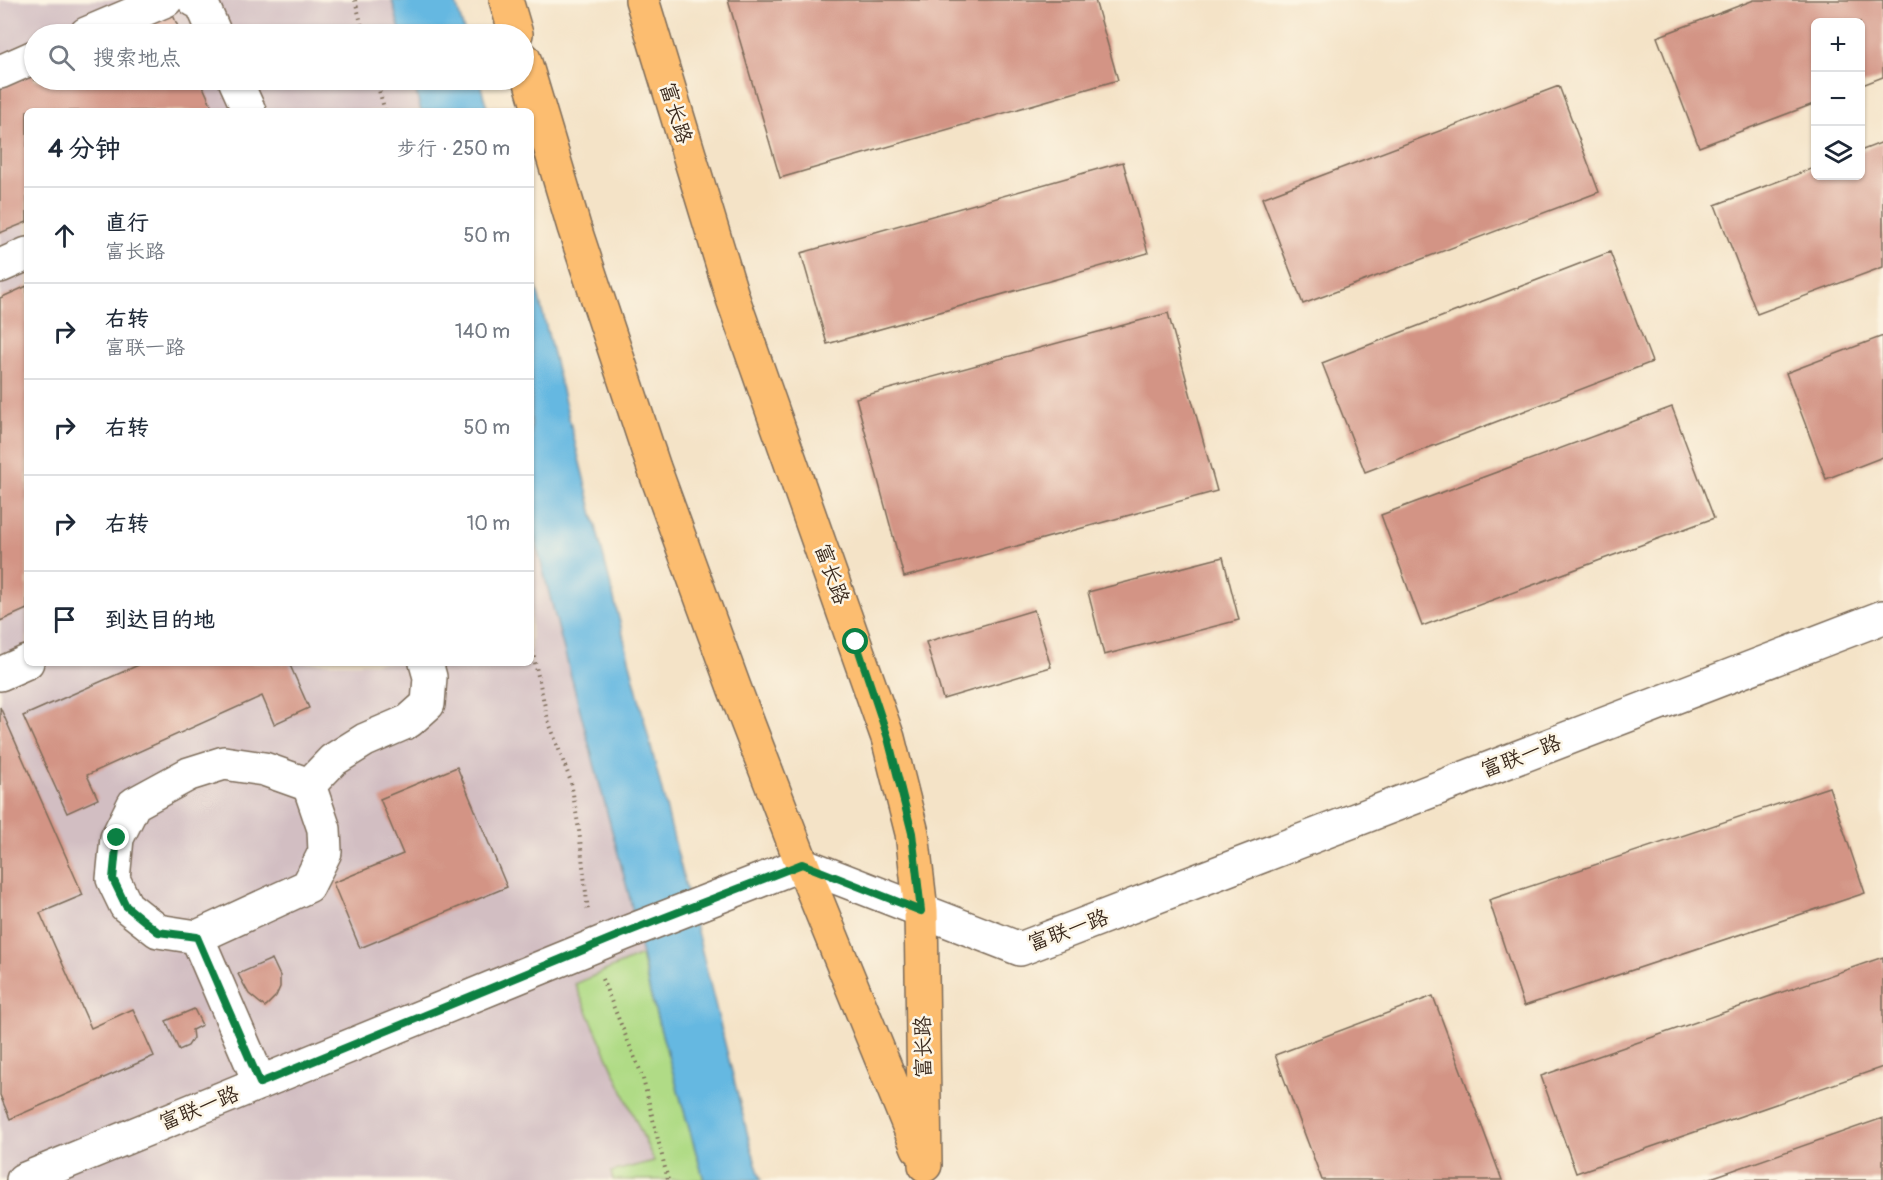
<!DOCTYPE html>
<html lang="zh">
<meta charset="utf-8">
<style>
:root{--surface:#fff;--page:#f2f2f3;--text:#1f2937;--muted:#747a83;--line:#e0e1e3}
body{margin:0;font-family:Pangolin,"LXGW WenKai TC",sans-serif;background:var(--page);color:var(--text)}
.controls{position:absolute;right:18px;top:18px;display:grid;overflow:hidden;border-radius:9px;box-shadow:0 2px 4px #0004}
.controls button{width:54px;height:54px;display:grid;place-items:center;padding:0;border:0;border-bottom:2px solid var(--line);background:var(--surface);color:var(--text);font:30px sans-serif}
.stop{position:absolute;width:18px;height:18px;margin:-14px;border:4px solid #0b8043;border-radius:50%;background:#fff}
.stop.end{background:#0b8043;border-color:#fff;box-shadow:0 2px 6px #0008}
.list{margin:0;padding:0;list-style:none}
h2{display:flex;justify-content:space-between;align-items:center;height:78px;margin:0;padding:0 24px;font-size:26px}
h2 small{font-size:20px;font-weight:400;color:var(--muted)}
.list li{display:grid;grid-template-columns:39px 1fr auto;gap:18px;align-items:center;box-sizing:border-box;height:96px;padding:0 24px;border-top:2px solid var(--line)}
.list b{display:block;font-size:22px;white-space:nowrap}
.list p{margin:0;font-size:20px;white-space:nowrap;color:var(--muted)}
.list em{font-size:20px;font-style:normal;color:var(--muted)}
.icon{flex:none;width:33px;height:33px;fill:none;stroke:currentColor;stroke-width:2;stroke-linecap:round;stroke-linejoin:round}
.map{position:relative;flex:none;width:1883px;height:1180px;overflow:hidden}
.search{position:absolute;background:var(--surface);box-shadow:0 2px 4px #0004;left:24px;top:24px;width:510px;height:66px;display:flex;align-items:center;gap:15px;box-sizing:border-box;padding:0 21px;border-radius:33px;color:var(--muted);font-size:22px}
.panel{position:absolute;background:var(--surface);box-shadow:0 2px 4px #0004;left:24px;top:108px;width:510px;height:558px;border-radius:9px}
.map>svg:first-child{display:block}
</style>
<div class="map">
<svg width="1883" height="1180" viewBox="0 0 1883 1180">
<rect width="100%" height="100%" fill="#fcf5e5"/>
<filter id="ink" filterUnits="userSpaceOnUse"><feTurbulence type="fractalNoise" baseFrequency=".0167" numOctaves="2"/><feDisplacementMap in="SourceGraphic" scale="12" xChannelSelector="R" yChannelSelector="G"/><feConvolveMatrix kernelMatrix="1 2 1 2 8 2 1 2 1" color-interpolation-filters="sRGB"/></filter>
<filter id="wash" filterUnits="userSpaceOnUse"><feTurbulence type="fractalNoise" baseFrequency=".008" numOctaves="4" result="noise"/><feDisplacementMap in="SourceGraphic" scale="24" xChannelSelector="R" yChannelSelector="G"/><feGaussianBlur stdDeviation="1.35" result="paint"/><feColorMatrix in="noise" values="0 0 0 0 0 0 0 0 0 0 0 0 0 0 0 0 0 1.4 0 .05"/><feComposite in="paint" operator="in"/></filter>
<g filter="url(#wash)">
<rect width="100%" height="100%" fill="#f4e3c7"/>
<!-- industrial -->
<path fill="#d2bec2" d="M0,0H392L401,34H34V80H413L421,111H27V663H531V525L630,899L650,993L704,1180H0Z"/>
<!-- green -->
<path fill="#b0db86" stroke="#768252" stroke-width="1.5" d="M641,955L650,993L704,1180H613L611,1172L654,1161L575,984Z"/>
<!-- water -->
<path fill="#65b8e1" stroke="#507180" stroke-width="1.5" d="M392,0H455L465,34H401Z
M413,80H479L488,111H421Z
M531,266L749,1140L761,1180H704L650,993L630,899L531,525Z"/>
<g id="blocks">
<!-- building -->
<path fill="#d39485" d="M728,0H1095L1118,80L780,178Z
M1754,0H1883V77L1860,86V22H1816V103L1699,147L1657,37Z
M173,15L181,34H128Z
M34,74V80H200L214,111H27V222L0,233V89Z
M1559,86L1599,192L1303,304L1262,198Z
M1883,142V267L1757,314L1715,205L1816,167V176H1860V151Z
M1123,162L1148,253L827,344L801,253Z
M1610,252L1652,362L1365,472L1322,363Z
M27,286V609L0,621V298Z
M1168,313L1217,491L904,577L856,398Z
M1883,336V457L1826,479L1786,373Z
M1672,407L1714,518L1422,626L1381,515Z
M1223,557L1239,620L1104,655L1088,592Z
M1034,610L1051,667L943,699L926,642Z
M143,663H289L309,708L274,724L262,696L87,775L98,799L67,813L23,716Z
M0,707L83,895L40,913L91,1028L133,1009L154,1056L10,1119L0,1095Z
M457,767L507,887L360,948L333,883L403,854L380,799Z
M1829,787L1865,893L1524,1006L1489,900Z
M1883,957V1067L1576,1173L1541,1076Z
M272,959L280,976V987L276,996L265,1007L249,994L238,974Z
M1433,996L1502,1180H1322L1275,1055Z
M194,1009L202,1025L192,1030L193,1038L188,1046L179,1050L166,1021Z
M1883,1118V1180H1705Z"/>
</g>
</g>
<g filter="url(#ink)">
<use href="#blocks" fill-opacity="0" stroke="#7c6b59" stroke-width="1.5"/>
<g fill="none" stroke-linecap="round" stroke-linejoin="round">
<!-- minor casing -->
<g stroke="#7c6b59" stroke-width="36">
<path id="minor" d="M194,0L202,4L215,34
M86,34L166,0
M0,72L34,57
M235,80L249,111
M0,266L27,254
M0,674L27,662
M224,763L264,769L309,785L324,829L325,852L308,886L197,937L158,931L126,906L113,879L117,838L134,804L189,774Z
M309,785L333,760L365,740L409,721L428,704L430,677L426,663
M197,937L260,1083
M23,1180L623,934L802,864L1020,949L1883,617"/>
</g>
<!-- major casing -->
<g stroke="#7c6b59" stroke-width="36">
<path id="major" d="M506,0L516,34
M642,0L733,299L888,738L912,833L921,911L925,1165
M524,59L574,227L654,468L735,690L802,864L918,1148"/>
</g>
<!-- path -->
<path stroke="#7c6b59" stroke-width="4" stroke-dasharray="1.5 4.5" stroke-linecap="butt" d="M355,0L364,34
M376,80L385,111
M531,645L548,720L571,782L579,830L588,911
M602,979L642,1075L668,1180"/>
<!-- minor -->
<use href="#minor" stroke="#fff" stroke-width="33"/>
<!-- major -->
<use href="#major" stroke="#fcbd6f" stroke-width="33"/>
</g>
</g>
<g fill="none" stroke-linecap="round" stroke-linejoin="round" filter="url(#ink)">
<!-- route -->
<path stroke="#0b8043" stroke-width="8" d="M117,838L113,879L126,906L158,932L197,937L260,1083L622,934L802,864L921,911L912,833L888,738L856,642"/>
</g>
<g text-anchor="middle" stroke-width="5" stroke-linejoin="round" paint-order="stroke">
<!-- street labels -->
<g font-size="21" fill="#3b2a1e" stroke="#fcf5e5">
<text transform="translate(676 113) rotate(73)" y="7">富长路</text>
<text transform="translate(832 574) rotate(70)" y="7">富长路</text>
<text transform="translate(1521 756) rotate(-21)" y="7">富联一路</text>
<text transform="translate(1068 930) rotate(-20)" y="7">富联一路</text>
<text transform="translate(923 1047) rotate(-91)" y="7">富长路</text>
<text transform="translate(199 1108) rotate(-22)" y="7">富联一路</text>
</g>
</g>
</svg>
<div class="controls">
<button>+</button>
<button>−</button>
<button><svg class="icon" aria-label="layers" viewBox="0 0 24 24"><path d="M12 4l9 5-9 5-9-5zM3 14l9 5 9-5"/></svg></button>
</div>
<div class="stop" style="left:856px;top:642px"></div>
<div class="stop end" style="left:117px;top:838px"></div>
<div class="search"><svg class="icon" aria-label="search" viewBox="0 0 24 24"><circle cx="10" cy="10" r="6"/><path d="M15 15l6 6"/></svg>搜索地点</div>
<section class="panel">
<h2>4 分钟<small>步行 · 250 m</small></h2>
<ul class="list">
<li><svg class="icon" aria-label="ahead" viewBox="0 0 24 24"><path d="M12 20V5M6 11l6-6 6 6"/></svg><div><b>直行</b><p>富长路</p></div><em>50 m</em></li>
<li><svg class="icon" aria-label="right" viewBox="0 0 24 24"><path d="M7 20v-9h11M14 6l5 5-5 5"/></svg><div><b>右转</b><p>富联一路</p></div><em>140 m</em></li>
<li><svg class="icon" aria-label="right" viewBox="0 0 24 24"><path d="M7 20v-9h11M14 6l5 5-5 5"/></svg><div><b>右转</b></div><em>50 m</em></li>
<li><svg class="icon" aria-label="right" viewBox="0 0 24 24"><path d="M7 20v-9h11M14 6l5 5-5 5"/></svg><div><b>右转</b></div><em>10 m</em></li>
<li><svg class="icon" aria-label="arrive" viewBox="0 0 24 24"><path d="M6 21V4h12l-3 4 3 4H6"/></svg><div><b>到达目的地</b></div></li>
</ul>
</section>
</div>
